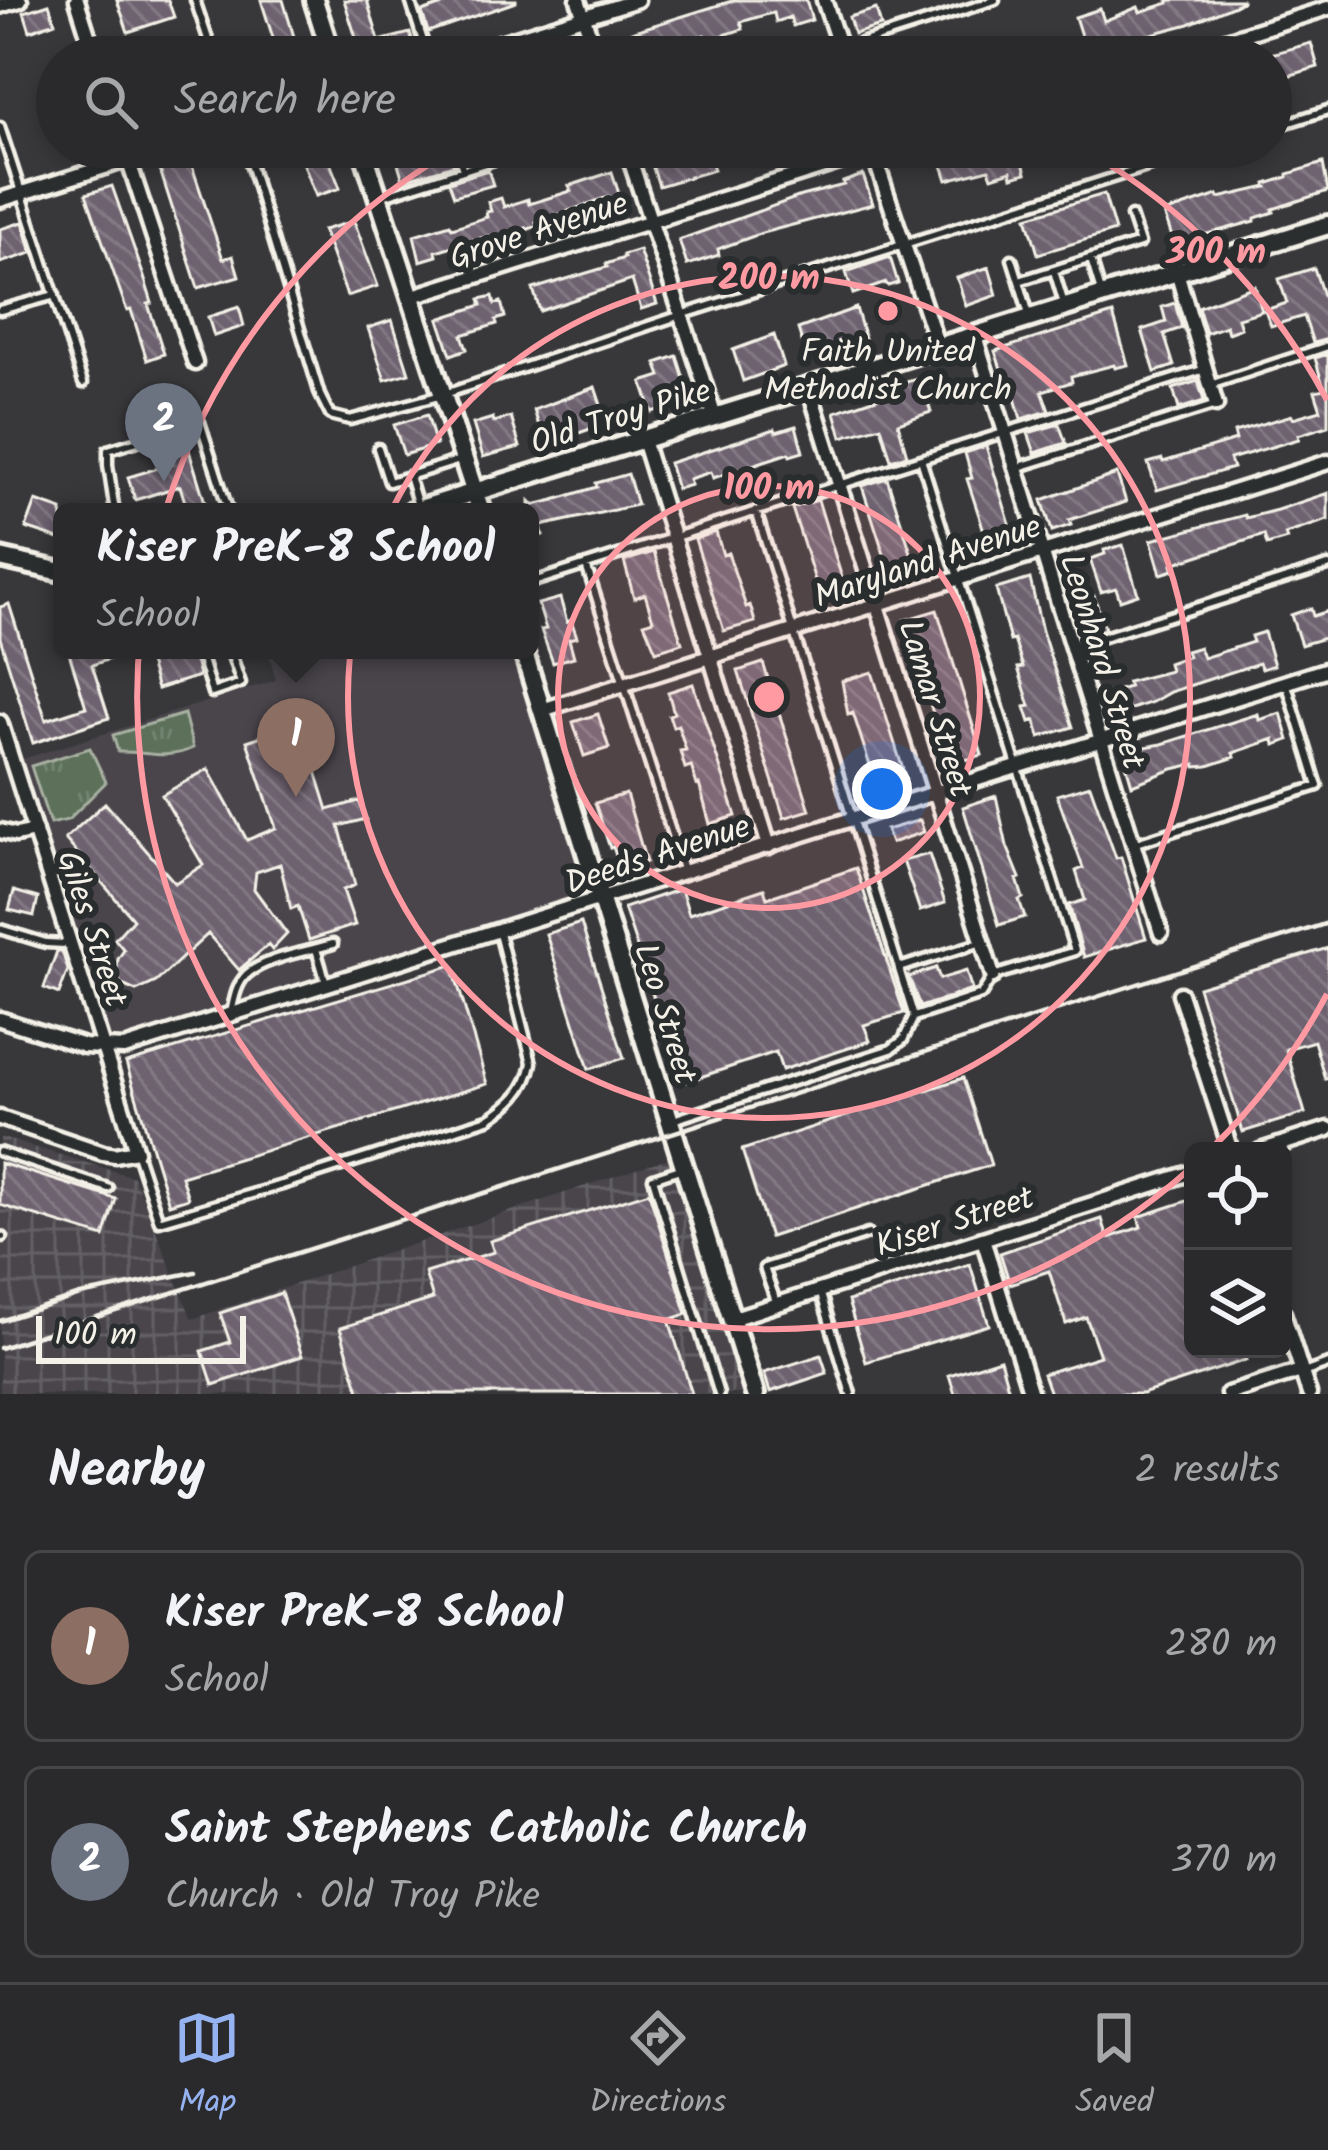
<!DOCTYPE html>
<meta charset="utf-8">
<style>
:root{--surface:#2a2a2c;--page:#363638;--text:#f1f3f6;--muted:#a5a7a9;--line:#464648;--accent:#95b2f1}
body{margin:0;font-family:Kalam,sans-serif;background:var(--page);color:var(--text)}
.controls{position:absolute;right:36px;bottom:36px;display:grid;overflow:hidden;border-radius:18px;box-shadow:0 6px 18px #0003}
.controls button{width:108px;height:108px;display:grid;place-items:center;padding:0;border:0;border-bottom:3px solid var(--line);background:var(--surface);color:var(--text);font:60px sans-serif}
.scale{position:absolute;left:36px;bottom:30px;width:210px;box-sizing:border-box;padding-left:12px;border:6px solid #f4f1e8;border-top:0;font-size:33px;line-height:42px;white-space:nowrap;color:#f4f1e8;-webkit-text-stroke:9px #2a2d2e;paint-order:stroke}
.you{position:absolute;left:882px;top:789px;width:42px;height:42px;margin:-30px;border:9px solid #fff;border-radius:50%;background:#1a73e8;box-shadow:0 0 0 18px #1a73e833}
.badge{display:grid;place-items:center;width:78px;height:78px;border-radius:50%;background:var(--accent);color:#fff;font-size:39px;font-weight:700}
.pin{position:absolute;translate:-50% -99px;filter:drop-shadow(0 3px 6px #0008)}
.pin::after{content:'';position:absolute;top:63px;width:42px;height:36px;background:inherit;clip-path:polygon(0 0,100% 0,50% 100%)}
.popup{position:absolute;left:53px;top:503px;width:486px;height:156px;box-sizing:border-box;display:grid;place-content:center;border-radius:18px;background:var(--surface);filter:drop-shadow(0 3px 9px #0005);font-size:39px;white-space:nowrap;color:var(--muted)}
.popup b{font-size:45px;color:var(--text)}
.popup::after{content:'';position:absolute;left:50%;top:100%;margin-left:-24px;border:24px solid transparent;border-top-color:var(--surface)}
.list{margin:0;padding:0;list-style:none}
h2{display:flex;justify-content:space-between;align-items:center;height:156px;margin:0;padding:0 48px;font-size:51px}
h2 small{font-size:39px;font-weight:400;color:var(--muted)}
.list li{display:grid;grid-template-columns:78px 1fr auto;gap:36px;align-items:center;box-sizing:border-box;height:192px;margin:0 24px 24px;padding:0 24px;border:3px solid var(--line);border-radius:18px}
.list b{display:block;font-size:45px;white-space:nowrap}
.list p{margin:0;font-size:39px;white-space:nowrap;color:var(--muted)}
.list em{font-size:39px;font-style:normal;color:var(--muted)}
.icon{flex:none;width:66px;height:66px;fill:none;stroke:currentColor;stroke-width:2;stroke-linecap:round;stroke-linejoin:round}
.map{position:relative;flex:none;width:1328px;height:1394px;overflow:hidden}
.search{position:absolute;background:var(--surface);box-shadow:0 6px 18px #0003;left:36px;right:36px;top:36px;height:132px;display:flex;align-items:center;gap:30px;box-sizing:border-box;padding:0 42px;border-radius:66px;color:var(--muted);font-size:45px}
.sheet{height:588px;background:var(--surface)}
nav{display:flex;justify-content:space-around;align-items:center;box-sizing:border-box;height:168px;border-top:3px solid var(--line);background:var(--surface);font-size:33px;color:var(--muted)}
nav a{display:grid;justify-items:center;gap:6px}
nav .on{color:var(--accent)}
.map>svg:first-child{display:block}
</style>
<div class="map">
<svg width="1328" height="1394" viewBox="0 0 1328 1394">
<defs>
<pattern id="industrial-grid" width="8" height="8" patternUnits="userSpaceOnUse" patternTransform="scale(3)"><rect width="8" height="8" fill="#48454b"/><path d="M0 4h8M4 0v8" fill="none" stroke="#636065"/></pattern>
<pattern id="park-tufts" width="24" height="20" patternUnits="userSpaceOnUse" patternTransform="scale(3)"><rect width="24" height="20" fill="#5b705a"/><path d="M3 7l-1-3M5 7V3M7 7l1-3M15 17l-1-3M17 17v-4M19 17l1-3" fill="none" stroke="#738572"/></pattern>
<pattern id="building-back-hatch" width="6" height="6" patternUnits="userSpaceOnUse" patternTransform="scale(3)"><rect width="6" height="6" fill="#6e6270"/><path d="M-1 5l2 2M0 0l6 6M5-1l2 2" fill="none" stroke="#837984"/></pattern>
</defs>
<rect width="100%" height="100%" fill="#38383b"/>
<filter id="ink" filterUnits="userSpaceOnUse"><feTurbulence type="fractalNoise" baseFrequency=".00833" numOctaves="2"/><feDisplacementMap in="SourceGraphic" scale="24" xChannelSelector="R" yChannelSelector="G"/><feConvolveMatrix kernelMatrix="1 2 1 2 8 2 1 2 1" color-interpolation-filters="sRGB"/></filter>
<g filter="url(#ink)">
<!-- built -->
<path fill="#48454b" d="M268,650H523L600,899L104,1049L13,762L276,680Z"/>
<!-- industrial -->
<path fill="url(#industrial-grid)" d="M0,1137L134,1177L192,1319L668,1158L743,1394H0Z"/>
<!-- park -->
<path fill="url(#park-tufts)" stroke="#a8b0a1" stroke-width="3" d="M184,714L193,748C165,761 147,751 118,752L113,735Z
M90,748L106,782L68,820L50,824L31,766Z"/>
<!-- building -->
<path fill="url(#building-back-hatch)" stroke="#f4f1e8" stroke-width="3" d="M117,0H168L174,17L128,32Z
M261,0H283L300,57H279Z
M344,0H367L379,41L410,33L415,49L390,57H362Z
M456,0H516V2L428,32L422,12Z
M735,0H806L812,20L793,26L790,17L776,22L774,13L768,14L741,22L743,29L705,41L704,35L674,45V47L655,53L656,57H615L609,39Z
M1168,0H1242V2L1189,24L1129,40L1130,43L1117,47L1115,43L1093,50L1090,40L1083,42L1075,17L1100,9L1104,21L1138,7L1140,12L1169,3Z
M49,4L55,22L30,31L24,12Z
M876,9L881,26L854,34L849,17Z
M1311,43L1318,67L1271,81V54Z
M393,147H440L441,152L449,149L454,165L403,180Z
M699,147H707L714,170L659,186L648,153L661,149L663,158Z
M972,147H1051V150L1022,159L1026,173L1012,177L1011,171L992,177L989,169L947,180L939,156Z
M325,150L340,188L316,196L301,157Z
M190,160L223,259L233,256L239,276L198,288L160,170Z
M1323,163L1328,191L1273,209L1274,212L1255,218V221L1174,243L1164,213L1218,195L1219,198L1267,187L1266,184L1288,177V174Z
M488,170L493,185L454,196L449,182Z
M612,172L621,200L611,203L609,197L602,199L536,223L537,226L526,230V228L494,238L493,235L466,242L436,251L437,256L420,261L414,235L450,224L452,228L487,217L486,212L491,211L488,202L501,198L504,207L528,199L529,204L571,191L569,186Z
M863,175L873,204L762,233L718,249L719,255L687,265L679,240L801,196L844,185L843,182Z
M112,186L144,277L152,303L148,304L164,354L147,360L131,310L127,311L86,194Z
M1104,194L1115,231L1038,254L1027,217Z
M354,221L378,286L347,296L323,230Z
M23,222L32,253L0,263V229Z
M639,250L657,304L641,309L632,280L540,311L533,289L607,267L606,264L624,258L623,255Z
M890,257L898,283L888,286L886,283L853,294L846,272Z
M989,267L997,295L966,306L957,278Z
M1314,268L1328,310V339L1313,343L1304,316L1271,326L1265,310L1287,303L1279,279Z
M1255,286L1262,311L1238,318L1241,328L1228,333L1226,326L1206,333L1198,307Z
M493,296L495,304L501,302L505,317L496,320L497,324L462,335L467,349L451,355L439,319L482,305L480,299Z
M1175,303L1182,328L1164,334L1174,366L1155,372L1142,330L1166,322L1162,307Z
M239,307L244,326L214,336L208,317Z
M856,308L865,338L826,351L827,354L808,360L798,329Z
M1113,314L1128,365L1115,368L1114,365L1071,376L1072,382L1042,391L1049,411L1021,419L1015,398L1011,399L995,351Z
M392,320L409,373L385,380L368,328Z
M774,335L784,366L743,381L733,350Z
M1328,354V426L1298,435L1299,439L1230,459L1233,468L1157,490L1148,463L1162,459L1163,462L1236,440L1234,432L1292,415L1293,418L1321,410L1315,391L1324,389L1315,358Z
M677,356L688,392L666,399L669,407L652,412L642,382L661,376L656,363Z
M920,378L931,412L898,423L907,455L891,460L881,426L842,437L835,412L891,393L889,387Z
M1198,381L1204,401L1179,409L1173,389Z
M595,387L607,423L545,445L534,410Z
M427,415L436,445L404,455L394,425Z
M511,417L520,447L483,457L473,424L493,418L494,422Z
M1059,424L1066,443L1035,453L1028,433Z
M796,426L803,452L790,456L789,453L713,478L711,472L689,479L691,485L677,489L669,463L775,429L776,432Z
M986,446L1015,541L990,549L967,479L972,478L965,453Z
M188,447L208,512H188L180,486L135,500L128,477L172,464L169,453Z
M628,474L637,505L541,526L543,535L530,539V501L534,505L554,500L597,487L596,483Z
M1117,474L1126,502L1069,520L1071,525L1052,531L1042,500Z
M887,478L916,568L891,576L862,486Z
M1328,493V520L1285,534L1287,539L1267,545L1264,535L1172,564L1174,570L1161,574L1151,540L1245,515L1246,518L1277,510Z
M818,500L846,591L821,599L792,508Z
M36,501L62,510V540L26,528Z
M716,532L723,555L728,553L746,607L750,605L755,622L724,631L695,539Z
M1123,545L1138,594L1120,600L1116,588L1101,592L1090,559L1105,554L1104,550Z
M654,552L682,643L656,651L644,623L653,620L645,594L634,598L624,561Z
M1030,579L1042,631L1073,727L1040,737L1035,720L1030,722L1025,707L1030,706L1018,668L1023,667L1014,640L1010,641L996,589Z
M1094,596L1105,629L1084,635L1074,603Z
M560,598L567,622L571,620L577,637L569,639L574,657L553,663L541,630L546,629L538,604Z
M9,604L46,720L86,707L68,650H130V652L92,665L109,718L33,743L0,638V607Z
M1311,608L1313,616L1328,611V637L1301,645L1291,615Z
M937,610L982,755L949,765L904,620Z
M1264,632L1274,665L1262,669L1259,663L1170,692L1152,702L1116,714L1109,693L1129,687L1127,682L1170,671L1168,663L1188,656L1186,651L1199,647L1203,658L1253,642L1251,636Z
M145,650H192L199,676L157,689Z
M763,663L810,810L784,818L738,671Z
M872,672L906,779L873,790L869,777L873,775L853,713L848,715L842,681Z
M693,684L736,816L710,824L699,784L697,785L691,766L685,768L680,751L686,750L678,725L673,727L669,715L674,713L668,692Z
M1281,713L1289,740L1275,745L1274,739L1233,753L1235,757L1208,766L1196,767L1195,764L1173,769L1132,785L1122,751L1162,744L1258,714L1259,720Z
M598,714L609,748L584,756L573,722Z
M301,723L328,810L359,801L366,819L339,826L355,885L343,890L355,925L309,940L298,906L291,909L280,864L256,872L254,889L287,934L272,950L268,945L239,970L208,934L156,982L136,991L122,985L116,975L118,959L124,950L115,939L133,919L65,839L105,803L175,883L203,865L162,795L208,769L247,840L276,828L247,741Z
M1090,785L1116,858L1121,857L1146,938L1084,957L1069,905L1085,900L1076,871L1083,868L1057,795Z
M626,794L646,862L621,870L613,847L610,848L595,803Z
M996,796L1007,846L1020,878L1017,879L1023,898L1019,900L1025,917L999,925L963,807Z
M920,820L924,832L891,843L886,830Z
M929,854L945,903L920,911L903,861Z
M856,868L904,1013L864,1025L870,1041L782,1070L776,1052L682,1083L624,908L681,889L689,914L764,889L767,898Z
M14,891L38,898L34,916L9,910Z
M581,923L624,1058L589,1069L546,934Z
M1328,948V1078L1325,1079L1314,1041L1286,1049L1305,1113L1243,1132L1198,987Z
M57,951H62L68,970L59,994L44,988Z
M452,965L487,1084L181,1176L188,1198L169,1204L126,1063Z
M936,968L940,979L966,971L972,990L920,1007L909,977Z
M963,1078L991,1165L770,1237L742,1150Z
M0,1163L116,1199L104,1237L0,1205Z
M649,1192L687,1314L669,1320L692,1394H360L340,1328L433,1299L425,1273L494,1252L490,1241Z
M1193,1199V1349H1243L1246,1360L1142,1394H1050L1043,1374L1100,1356L1086,1317L1066,1324L1049,1271L1010,1284L1000,1253L1102,1219L1108,1238L1141,1227L1138,1217Z
M970,1264L989,1325L866,1362L848,1301Z
M281,1293L302,1356L213,1385L202,1351L230,1342L220,1313Z
M821,1355L827,1373L770,1392L764,1373Z
M1000,1359L1010,1394H955L949,1375Z"/>
<g fill="none" stroke-linecap="round" stroke-linejoin="round">
<!-- lane casing -->
<g stroke="#f4f1e8" stroke-width="15">
<path id="lane" d="M195,0L214,57
M410,0L428,57
M817,57L995,0
M0,127L83,383
M1271,128L1328,110
M245,147L320,395L330,415L350,420L442,395L681,315L1210,147
M456,147L463,170
M383,196L534,147
M1012,259L1019,281L1140,243L1131,216
M1091,259L1102,295
M1054,271L1064,304
M1019,281L1030,318
M0,310L55,295
M1210,385L1328,346
M378,448L389,482L409,476
M1016,468L1213,406
M418,506L409,476L463,459
M756,511L899,968L979,943
M115,512L108,465V450L200,422L229,512
M586,565L683,869
M530,583L1202,370
M1075,646L1328,566
M199,650L212,693L241,683L230,650
M1136,843L1318,786L1286,682
M0,929L46,943L66,944
M316,949L327,986
M899,969L914,1017
M231,1013C234,1000 236,985 246,975C264,958 309,951 333,944
M673,1120L891,1049L903,1040L914,1017L981,995L993,976L1075,951L921,459
M136,1151L159,1221L282,1185L488,1119C510,1105 527,1090 532,1063L499,933
M0,1152L108,1188
M680,1169L653,1178L719,1394
M0,1236L3,1237
M821,1294L851,1394
M777,1304L764,1268L868,1234
M1306,1372L1328,1364"/>
</g>
<!-- street casing -->
<g stroke="#f4f1e8" stroke-width="21">
<path id="street" d="M77,0L95,57
M578,0L597,57
M824,0L843,57
M0,6L20,0
M455,57L637,0
M1172,57L1328,8
M124,147L195,363
M626,147L715,417
M872,149L938,347
M0,200L168,147
M1177,272L1216,405
M410,297L887,147
M975,336L1161,933
M809,388L993,976
M643,440L769,846
M542,710L1328,462
M0,722L136,1151L115,1155L103,1153L0,1118
M0,831L16,835L35,831
M1180,994L1231,1151
M0,1019L84,1046L124,1048L1328,669
M1260,1151L1328,1129
M983,1239L1031,1394
M1283,1313L1309,1394
M731,1319L1193,1172
M1228,1394L1301,1371"/>
</g>
<!-- secondary casing -->
<g stroke="#f4f1e8" stroke-width="26">
<path id="secondary" d="M314,0L332,57
M362,147L481,512
M411,512L1328,225
M0,558L62,572
M523,650L755,1394"/>
</g>
<!-- lane -->
<use href="#lane" stroke="#2a2d2e" stroke-width="6"/>
<!-- street -->
<use href="#street" stroke="#2a2d2e" stroke-width="12"/>
<!-- secondary -->
<use href="#secondary" stroke="#2a2d2e" stroke-width="16"/>
<!-- rail -->
<path stroke="#f4f1e8" stroke-width="4.5" d="M0,1321L80,1295L195,1272
M0,1348L1328,923"/>
</g>
</g>
<!-- distance rings -->
<circle cx="769" cy="697" r="211" fill="#ff9aa2" fill-opacity=".12"/>
<g fill="none" stroke="#ff9aa2" stroke-width="6">
<circle cx="769" cy="697" r="211"/>
<circle cx="769" cy="697" r="421"/>
<path d="M1327 994A632 632 0 0 1 1212 1148M1192 1167A632 632 0 1 1 453 150M1085 150A632 632 0 0 1 1327 400"/>
</g>
<!-- markers -->
<circle fill="#ff9aa2" stroke="#2a2d2e" stroke-width="4.5" cx="888" cy="311" r="12"/>
<g text-anchor="middle" stroke-width="12" stroke-linejoin="round" paint-order="stroke">
<!-- street labels -->
<g font-size="33" fill="#f4f1e8" stroke="#2a2d2e">
<text transform="translate(538 229) rotate(-18)" y="12">Grove Avenue</text>
<text transform="translate(620 415) rotate(-17)" y="12">Old Troy Pike</text>
<text transform="translate(927 560) rotate(-18)" y="12">Maryland Avenue</text>
<text transform="translate(1104 661) rotate(73)" y="12">Leonhard Street</text>
<text transform="translate(937 708) rotate(73)" y="12">Lamar Street</text>
<text transform="translate(657 853) rotate(-18)" y="12">Deeds Avenue</text>
<text transform="translate(94 928) rotate(72)" y="12">Giles Street</text>
<text transform="translate(667 1013) rotate(73)" y="12">Leo Street</text>
<text transform="translate(954 1220) rotate(-18)" y="12">Kiser Street</text>
</g>
<!-- poi labels -->
<g font-size="33" fill="#f4f1e8" stroke="#2a2d2e">
<text x="888" y="362">Faith United<tspan x="888" dy="38">Methodist Church</tspan></text>
</g>
</g>
<circle cx="769" cy="697" r="18" fill="#ff9aa2" stroke="#2a2d2e" stroke-width="6"/>
<g font-size="36" text-anchor="middle" font-weight="bold" fill="#ff9aa2" stroke="#2a2d2e" stroke-width="12" stroke-linejoin="round" paint-order="stroke">
<text x="1216" y="263">300 m</text>
<text x="769" y="289">200 m</text>
<text x="769" y="499">100 m</text>
</g>
</svg>
<div class="controls">
<button><svg class="icon" aria-label="locate" viewBox="0 0 24 24"><circle cx="12" cy="12" r="6"/><path d="M12 2v4M12 18v4M2 12h4M18 12h4"/></svg></button>
<button><svg class="icon" aria-label="layers" viewBox="0 0 24 24"><path d="M12 4l9 5-9 5-9-5zM3 14l9 5 9-5"/></svg></button>
</div>
<div class="scale">100 m</div>
<div class="you"></div>
<div class="pin badge" style="left:296px;top:797px;background:#8d6e63">1</div>
<div class="popup"><b>Kiser PreK-8 School</b>School</div>
<div class="pin badge" style="left:164px;top:482px;background:#6b7280">2</div>
<div class="search"><svg class="icon" aria-label="search" viewBox="0 0 24 24"><circle cx="10" cy="10" r="6"/><path d="M15 15l6 6"/></svg>Search here</div>
</div>
<section class="sheet">
<h2>Nearby<small>2 results</small></h2>
<ul class="list">
<li><span class="badge" style="background:#8d6e63">1</span><div><b>Kiser PreK-8 School</b><p>School</p></div><em>280 m</em></li>
<li><span class="badge" style="background:#6b7280">2</span><div><b>Saint Stephens Catholic Church</b><p>Church · Old Troy Pike</p></div><em>370 m</em></li>
</ul>
</section>
<nav>
<a class="on"><svg class="icon" aria-label="map" viewBox="0 0 24 24"><path d="M3 6l6-2 6 2 6-2v14l-6 2-6-2-6 2zM9 4v14M15 6v14"/></svg>Map</a>
<a><svg class="icon" aria-label="directions" viewBox="0 0 24 24"><path d="M12 3l9 9-9 9-9-9zM9 14v-3h6M13 9l2 2-2 2"/></svg>Directions</a>
<a><svg class="icon" aria-label="saved" viewBox="0 0 24 24"><path d="M7 4h10v16l-5-4-5 4z"/></svg>Saved</a>
</nav>
